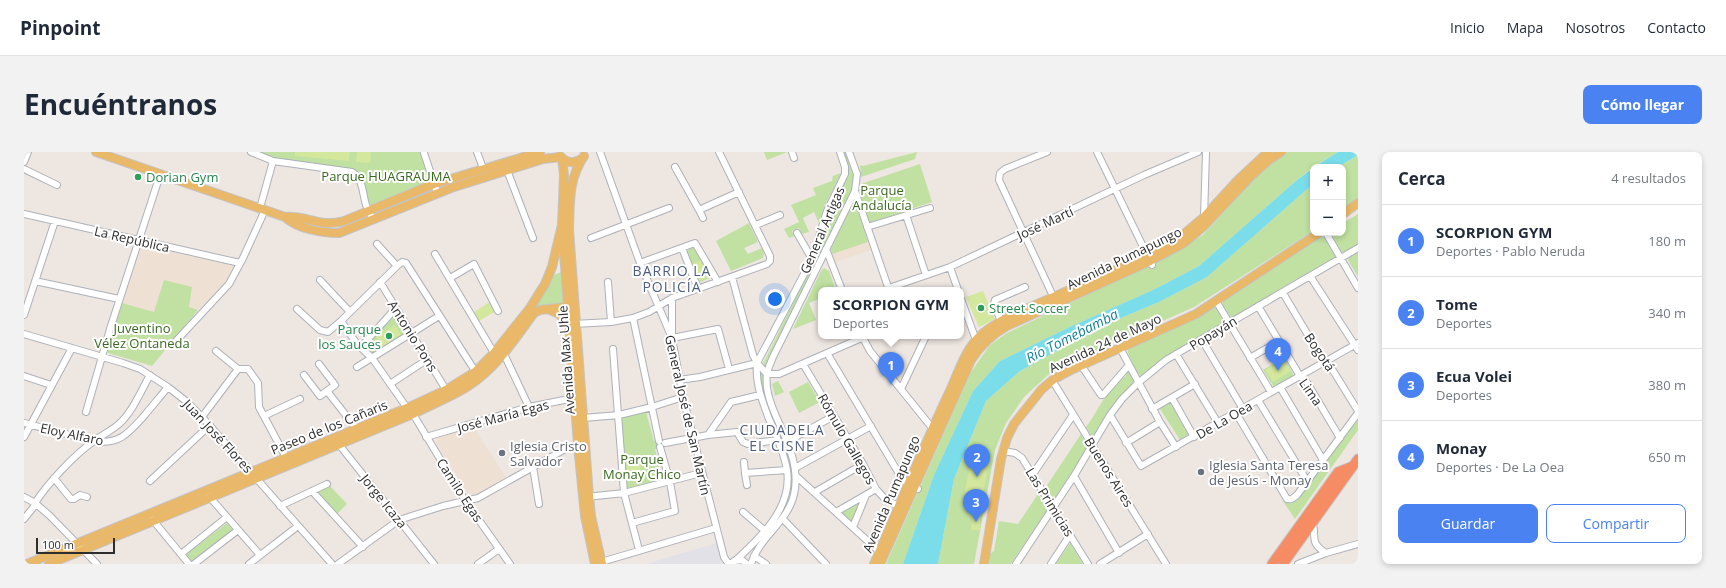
<!DOCTYPE html>
<html lang="es">
<meta charset="utf-8">
<style>
:root{--surface:#fff;--page:#f2f2f3;--text:#1f2937;--muted:#747a83;--line:#e0e1e3;--accent:#4a83f1}
body{margin:0;font-family:"Open Sans",sans-serif;background:var(--page);color:var(--text)}
.controls{position:absolute;right:12px;top:12px;display:grid;overflow:hidden;border-radius:8px;box-shadow:0 2px 6px #0003}
.controls button{width:36px;height:36px;display:grid;place-items:center;padding:0;border:0;border-bottom:1px solid var(--line);background:var(--surface);color:var(--text);font:20px sans-serif}
.scale{position:absolute;left:12px;bottom:10px;width:79px;box-sizing:border-box;padding-left:4px;border:2px solid #2d2d2d;border-top:0;font-size:11px;line-height:14px;white-space:nowrap;color:#2d2d2d;-webkit-text-stroke:3px #fff;paint-order:stroke}
.you{position:absolute;left:751px;top:147px;width:14px;height:14px;margin:-10px;border:3px solid #fff;border-radius:50%;background:#1a73e8;box-shadow:0 0 0 6px #1a73e833}
.badge{display:grid;place-items:center;width:26px;height:26px;border-radius:50%;background:var(--accent);color:#fff;font-size:13px;font-weight:700}
.pin{position:absolute;translate:-50% -33px;filter:drop-shadow(0 1px 2px #0008)}
.pin::after{content:'';position:absolute;top:21px;width:14px;height:12px;background:inherit;clip-path:polygon(0 0,100% 0,50% 100%)}
.popup{position:absolute;left:794px;top:135px;width:146px;height:52px;box-sizing:border-box;display:grid;place-content:center;border-radius:8px;background:var(--surface);filter:drop-shadow(0 1px 3px #0005);font-size:13px;white-space:nowrap;color:var(--muted)}
.popup b{font-size:15px;color:var(--text)}
.popup::after{content:'';position:absolute;left:50%;top:100%;margin-left:-8px;border:8px solid transparent;border-top-color:var(--surface)}
.list{margin:0;padding:0;list-style:none}
h2{display:flex;justify-content:space-between;align-items:center;height:52px;margin:0;padding:0 16px;font-size:17px}
h2 small{font-size:13px;font-weight:400;color:var(--muted)}
.list li{display:grid;grid-template-columns:26px 1fr auto;gap:12px;align-items:center;box-sizing:border-box;height:72px;padding:0 16px;border-top:1px solid var(--line)}
.list b{display:block;font-size:15px;white-space:nowrap}
.list p{margin:0;font-size:13px;white-space:nowrap;color:var(--muted)}
.list em{font-size:13px;font-style:normal;color:var(--muted)}
.actions{display:flex;gap:8px;padding:12px 16px}
.actions a{flex:1;padding:9px 0;border:1px solid var(--accent);border-radius:8px;text-align:center;font-size:14px;color:var(--accent)}
.actions .main{background:var(--accent);color:#fff}
.map{position:relative;flex:none;width:1334px;height:412px;overflow:hidden;border-radius:8px}
header{display:flex;align-items:center;gap:24px;box-sizing:border-box;height:56px;padding:0 20px;background:var(--surface);border-bottom:1px solid var(--line)}
header strong{font-size:19px}
nav{display:flex;gap:22px;margin-inline-start:auto;font-size:14px}
.intro{display:flex;align-items:center;justify-content:space-between;box-sizing:border-box;height:96px;padding:0 24px}
h1{margin:0;font-size:28px}
.button{padding:10px 18px;border-radius:8px;background:var(--accent);color:#fff;font-size:14px;font-weight:700}
main{display:flex;gap:24px;padding:0 24px}
aside{flex:1;background:var(--surface);border-radius:8px;box-shadow:0 2px 6px #0003}
.map>svg:first-child{display:block}
</style>
<header>
<strong>Pinpoint</strong>
<nav><a>Inicio</a><a>Mapa</a><a>Nosotros</a><a>Contacto</a></nav>
</header>
<div class="intro"><h1>Encuéntranos</h1><a class="button">Cómo llegar</a></div>
<main>
<div class="map">
<svg width="1334" height="412" viewBox="0 0 1334 412">
<rect width="100%" height="100%" fill="#eee6e1"/>
<!-- industrial -->
<path fill="#e1e1e7" d="M693,391L698,412H624L632,409Z"/>
<!-- education -->
<path fill="#eee0d2" d="M829,55L833,56L847,98L811,110L807,97L825,59Z
M117,93L212,114L201,132L174,158L165,155L140,128L130,160L98,151Z
M449,274L482,326L452,343L446,345L412,290L416,283Z"/>
<!-- green -->
<path fill="#c0e1a1" d="M231,0H399L409,30L347,54L334,22L249,7Z
M740,0H763L743,8Z
M820,0H822L830,21V33L743,215L740,217L739,212L791,106L807,58L822,28L824,17Z
M893,0L891,7L837,25L836,13L839,14Z
M1261,0H1314L1289,15L1273,28L1175,114L1129,138L1048,174L976,209L949,239L910,323L879,412H862L947,220L966,193L983,181L1130,111L1179,83L1242,14Z
M1334,3V47L1319,60V15H1314Z
M896,12L908,50L845,71L835,39L837,32Z
M817,21L801,53L795,71L790,60L779,66L785,80L778,82L775,76L768,79L770,84L765,86L760,77L775,70L767,53L792,43L789,36L808,29L809,24Z
M1289,32V79L1170,155L1071,199L1024,223L1000,245L982,271L971,298L950,412H914L930,327L962,249L996,219L1055,187L1092,168L1135,150L1183,125Z
M829,55L833,56L844,90L808,102L807,97L825,59Z
M1334,62V92L1321,100H1317L1307,81H1319V71Z
M725,71L734,90L720,96L724,102L738,96L740,102L739,106L707,119L692,89Z
M1296,85H1301L1312,103L1310,106L1207,167L1198,152L1199,150Z
M670,93L688,125L674,131L660,96Z
M1334,100V125L1324,108L1325,105Z
M800,116L805,119L812,138H797V146L785,151L792,168L769,177L797,119Z
M540,119L542,154L516,156L455,226L470,201L527,124Z
M140,128L168,135L165,155L174,158L128,214L84,201L83,198L98,151L130,160Z
M1191,155L1201,171L1141,206L1118,225L1112,219L1104,201V197L1173,165Z
M372,158L384,181L348,202L341,196V194Z
M1253,194L1270,223L1250,235L1239,218L1252,210L1245,198Z
M732,216L743,222V233L764,289L771,337H763L764,325L743,261Z
M1104,218L1109,226L1110,232L1069,286L1062,275C1075,258 1083,235 1102,224L1101,221Z
M754,229L760,240L751,244L748,232Z
M784,230L796,250L775,261L765,240Z
M1146,249L1165,282L1156,288L1136,257Z
M622,260L630,289L640,288L642,294L631,297L638,329L602,337L597,266Z
M1334,266V278L1271,367L1259,349L1266,350Z
M1057,282L1064,296L1031,346H1029L1022,335Z
M306,334L323,352L313,362L295,342V339Z
M1014,342L1024,357L987,412H965L966,402L970,399L975,369L994,372Z
M837,349L828,370H825L818,363L819,360Z
M203,371L209,378L167,411L161,403Z
M1046,391L1059,412H1032Z"/>
<!-- pitch -->
<path fill="#d3e79d" d="M271,0H326L325,9L271,4Z
M333,0H347L346,11L332,10Z
M677,108L685,125L675,129L668,112Z
M959,139L971,167L955,175L942,145Z
M466,150L472,159L455,169L450,160Z
M371,173L377,183L358,195L352,185Z
M1259,207L1267,219L1249,230L1241,218Z
M616,303L617,326L604,327L602,304Z
M948,303L966,306L958,347L940,344Z
M948,363H956V378H947Z"/>
<!-- water -->
<path fill="#7adde9" d="M1314,0H1334V3L1314,15H1290Z
M1289,16V32L1183,125L1135,150L1092,168L1055,187L996,219L962,249L930,327L914,412H879L910,323L949,239L976,209L1048,174L1129,138L1175,114L1273,28Z"/>
<g fill="none" stroke-linecap="round" stroke-linejoin="round">
<!-- minor casing -->
<g stroke="#adb1b9" stroke-width="8">
<path id="minor" d="M227,0L249,9L328,20C340,28 338,41 342,53C344,58 347,63 349,68
M453,0L459,16
M576,0L616,111L648,186L659,245L700,405L704,411H709
M768,0L770,6
M1023,0L981,17L976,21L975,28L1029,144
M1073,0L1128,113
M400,1L413,40
M0,10L4,0
M651,15L675,58L715,40
M0,17L33,33
M483,18L509,86
M831,39L865,138
M236,56L249,9
M675,58L679,66
M0,62L216,111
M882,63L902,123
M1180,66L1182,0
M732,73L756,63
M843,75L906,56
M773,81L788,107
M1302,81L1334,136
M567,86L645,56
M353,92L373,114
M658,96L674,137
M802,97L818,138
M411,102L470,201L480,202L505,255
M616,111L671,91L694,130
M926,115L934,138
M1286,124L1334,198
M708,125L729,203L733,211L743,222
M426,126L450,112L474,159
M296,128L326,160
M11,129L95,147
M356,130L424,241
M584,130L587,170
M865,136L926,115L1120,23L1174,0
M1259,141L1300,210L1308,217L1334,259
M648,146V186L694,177L705,217
M937,147L952,188
M1192,149L1247,240
M1234,154L1276,224L1281,227L1316,286
M273,157L296,178L304,180L317,169L373,114L378,110L382,111L453,222
M0,163L31,69
M609,166L635,289
M317,169L333,192L348,206L383,256L389,262L442,350L486,412
M977,169L970,152L971,148L1001,135
M549,172L587,170L609,166L625,160L648,146L743,112L746,109V104L695,0
M0,182L99,211L116,217L144,235L163,250L178,265L308,412
M838,184L846,199L909,277
M1178,188L1219,257
M152,189L205,132L219,106L241,58
M337,195L372,156
M1096,196L1136,270L1152,295
M589,197L600,341L615,398
M192,199L214,217
M803,201L877,325L884,332L894,337
M1152,202L1194,271
M1226,206L1255,189
M779,212L839,312L852,337L861,347L874,354
M1057,213L1077,243H1079L1105,213
M333,215L415,164
M743,222H755L842,184
M280,223L296,244L311,233L295,212
M0,224L27,233
M655,228L676,225L733,211
M1028,228L1142,412
M366,232L404,207
M1256,235L1299,308
M877,237L902,184
M303,239L335,280
M1148,246L1170,285
M1234,248L1283,329
M1128,257L1171,232
M62,260L86,177L136,23
M1212,261L1263,347C1268,348 1269,346 1273,343L1334,261
M1086,263L1117,314L1334,191
M240,264L276,247
M178,265L214,217H224L234,231L235,255L264,309
M559,266L595,263L628,255L659,245
M0,271L69,289C95,293 104,282 120,264C128,254 136,245 144,235
M684,283L713,280L719,290L724,292L754,288
M0,285L48,196
M402,285L505,255L555,245
M764,289L810,264
M313,290L410,412
M641,291L684,283L707,250L736,243
M1102,291L1136,270
M979,299L991,301L998,306L1064,412
M720,310L721,321
M509,315L515,352
M771,316L847,274
M1009,322L1049,263
M772,324L858,402
M1050,324L1095,401
M30,326L47,347H50L56,343L63,345
M126,329L186,273
M723,333L721,321L763,318
M288,339L339,395
M791,340L839,312
M184,343L236,403
M0,345L11,351L25,363L73,412
M562,345L600,341L677,321
M11,351C24,331 50,303 70,289C78,283 87,279 95,272C109,259 117,239 126,223
M256,354L303,332
M719,360L740,378
M812,360L852,337
M0,367L12,352
M128,367L165,412
M759,367L802,412
M608,371L651,359L646,330L636,295
M1289,371C1292,387 1286,391 1302,401
M829,375L842,343
M157,402L203,365
M730,404L742,412
M710,409L718,408L723,412
M711,409C736,386 769,356 763,318C760,300 752,283 745,267C738,249 731,230 733,211L788,107L803,59L821,22V15L816,0
M574,411L692,376
M170,412L214,378
M225,412L274,374
M314,412L375,368L419,354L454,346L543,296L558,293
M454,412L475,397
M727,412C736,383 767,369 771,337C777,293 738,258 743,222C744,216 747,210 749,205L831,39L833,22L825,0
M992,412L1050,324L1086,263L1098,247L1114,231L1142,208L1334,96
M1027,412L1046,383
M1076,412L1124,382
M1274,412L1302,401L1334,392"/>
</g>
<!-- major casing -->
<g stroke="#c4c4c4" stroke-width="10">
<path id="major" d="M72,0L261,65C283,63 294,76 320,69L410,32L516,0
M536,4C543,12 551,12 559,6
M560,4C544,28 546,50 545,78L565,344L567,364L578,412
M538,6L540,23L538,73L554,293L561,364L571,412
M1319,62L1334,51
M261,65C274,77 298,81 315,81L427,36L519,7L537,5
M526,158L535,162L545,172
M3,412L383,256L422,238L451,220L470,201L506,156L521,132L528,115L538,73
M25,412L389,262C411,251 435,242 454,227C477,209 493,184 510,161L516,158L550,154
M850,412C875,355 898,298 924,243C932,227 937,208 948,193C957,180 972,172 986,164L1123,104L1153,88L1180,65L1214,28L1244,0
M856,412L947,208C957,193 967,183 983,174L1126,109L1160,91L1179,75L1227,24L1245,8L1257,0
M960,412L977,307L983,286L990,272L1018,237L1030,227L1047,218L1172,162L1295,81"/>
</g>
<!-- highway casing -->
<g stroke="#c4c4c4" stroke-width="11">
<path id="highway" d="M1248,412L1314,320L1329,314
M1259,412L1334,307"/>
</g>
<!-- minor -->
<use href="#minor" stroke="#fff" stroke-width="6"/>
<!-- major -->
<use href="#major" stroke="#eab869" stroke-width="8"/>
<!-- highway -->
<use href="#highway" stroke="#f68c63" stroke-width="9"/>
</g>
<!-- markers -->
<g fill="#2e9e5b" stroke="#fff" stroke-width="1.5">
<circle cx="114" cy="25" r="4"/>
<circle cx="957" cy="156" r="4"/>
<circle cx="365" cy="184" r="4"/>
</g>
<g fill="#6b7280" stroke="#fff" stroke-width="1.5">
<circle cx="478" cy="301" r="4"/>
<circle cx="1177" cy="320" r="4"/>
</g>
<g text-anchor="middle" stroke-width="4" stroke-linejoin="round" paint-order="stroke">
<!-- park labels -->
<g font-size="13" fill="#3a691f" stroke="#fff">
<text x="362" y="29">Parque HUAGRAUMA</text>
<text x="858" y="43">Parque<tspan x="858" dy="15">Andalucía</tspan></text>
<text x="118" y="181">Juventino<tspan x="118" dy="15">Vélez Ontaneda</tspan></text>
<text x="618" y="312">Parque<tspan x="618" dy="15">Monay Chico</tspan></text>
</g>
<!-- leisure labels -->
<g font-size="13" fill="#27864d" stroke="#fff" text-anchor="start">
<text x="122" y="30">Dorian Gym</text>
<text x="965" y="161">Street Soccer</text>
<text x="357" y="182" text-anchor="end">Parque<tspan x="357" dy="15">los Sauces</tspan></text>
</g>
<!-- street labels -->
<g font-size="13" fill="#2d2d2d" stroke="#fff">
<text transform="translate(1021 71) rotate(-25)" y="5">José Martí</text>
<text transform="translate(798 78) rotate(-67)" y="5">General Artigas</text>
<text transform="translate(108 87) rotate(13)" y="5">La República</text>
<text transform="translate(1100 106) rotate(-26)" y="5">Avenida Pumapungo</text>
<text transform="translate(1189 181) rotate(-31)" y="5">Popayán</text>
<text transform="translate(389 184) rotate(58)" y="5">Antonio Pons</text>
<text transform="translate(1081 191) rotate(-25)" y="5">Avenida 24 de Mayo</text>
<text transform="translate(1296 200) rotate(56)" y="5">Bogotá</text>
<text transform="translate(542 208) rotate(-94)" y="5">Avenida Max Uhle</text>
<text transform="translate(1287 240) rotate(55)" y="5">Lima</text>
<text transform="translate(664 263) rotate(77)" y="5">General José de San Martín</text>
<text transform="translate(479 264) rotate(-15)" y="5">José María Egas</text>
<text transform="translate(1200 268) rotate(-30)" y="5">De La Oea</text>
<text transform="translate(305 275) rotate(-22)" y="5">Paseo de los Cañaris</text>
<text transform="translate(48 282) rotate(12)" y="5">Eloy Alfaro</text>
<text transform="translate(194 284) rotate(47)" y="5">Juan José Flores</text>
<text transform="translate(823 287) rotate(60)" y="5">Rómulo Gallegos</text>
<text transform="translate(1085 320) rotate(58)" y="5">Buenos Aires</text>
<text transform="translate(436 338) rotate(57)" y="5">Camilo Egas</text>
<text transform="translate(867 342) rotate(-67)" y="5">Avenida Pumapungo</text>
<text transform="translate(360 349) rotate(51)" y="5">Jorge Icaza</text>
<text transform="translate(1026 350) rotate(58)" y="5">Las Primicias</text>
</g>
<!-- worship labels -->
<g font-size="13" fill="#5b616d" stroke="#fff" text-anchor="start">
<text x="486" y="299">Iglesia Cristo<tspan x="486" dy="15">Salvador</tspan></text>
<text x="1185" y="318">Iglesia Santa Teresa<tspan x="1185" dy="15">de Jesús - Monay</tspan></text>
</g>
<!-- neighbourhood labels -->
<g font-size="14" letter-spacing="1" fill="#4f5e7d" stroke="#fff">
<text x="648" y="124">BARRIO LA<tspan x="648" dy="16">POLICÍA</tspan></text>
<text x="758" y="283">CIUDADELA<tspan x="758" dy="16">EL CISNE</tspan></text>
</g>
<!-- water labels -->
<g font-size="14" font-style="italic" fill="#15819a" stroke="#fff">
<text transform="translate(1048 184) rotate(-27)" y="5">Río Tomebamba</text>
</g>
</g>
</svg>
<div class="controls">
<button>+</button>
<button>−</button>
</div>
<div class="scale">100 m</div>
<div class="you"></div>
<div class="pin badge" style="left:867px;top:233px">1</div>
<div class="popup"><b>SCORPION GYM</b>Deportes</div>
<div class="pin badge" style="left:953px;top:325px">2</div>
<div class="pin badge" style="left:952px;top:370px">3</div>
<div class="pin badge" style="left:1254px;top:219px">4</div>
</div>
<aside>
<h2>Cerca<small>4 resultados</small></h2>
<ul class="list">
<li><span class="badge">1</span><div><b>SCORPION GYM</b><p>Deportes · Pablo Neruda</p></div><em>180 m</em></li>
<li><span class="badge">2</span><div><b>Tome</b><p>Deportes</p></div><em>340 m</em></li>
<li><span class="badge">3</span><div><b>Ecua Volei</b><p>Deportes</p></div><em>380 m</em></li>
<li><span class="badge">4</span><div><b>Monay</b><p>Deportes · De La Oea</p></div><em>650 m</em></li>
</ul>
<div class="actions"><a class="main">Guardar</a><a>Compartir</a></div>
</aside>
</main>
